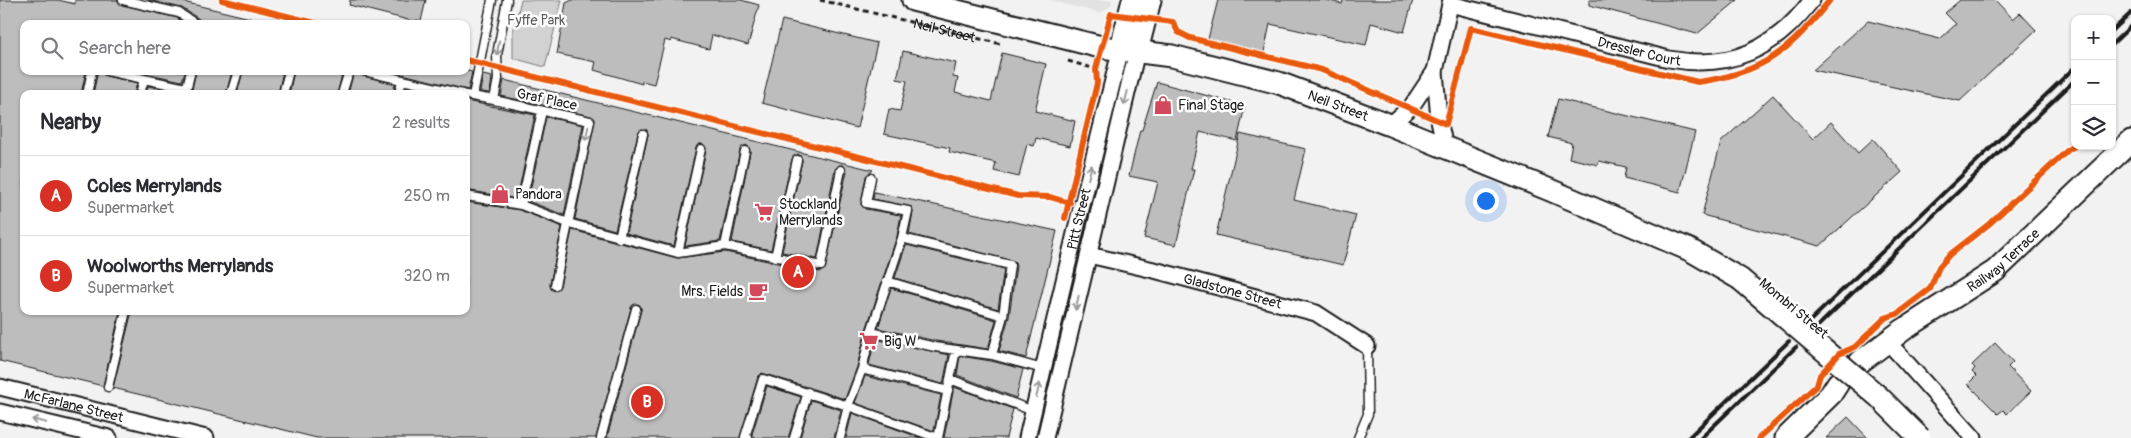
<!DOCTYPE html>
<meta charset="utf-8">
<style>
:root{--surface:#fff;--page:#f2f2f3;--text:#2b2b33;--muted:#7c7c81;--line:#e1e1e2;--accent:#d93025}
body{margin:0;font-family:Pangolin,sans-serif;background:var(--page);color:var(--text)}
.controls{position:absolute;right:15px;top:15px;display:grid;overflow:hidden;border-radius:10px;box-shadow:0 1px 4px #0004}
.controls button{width:45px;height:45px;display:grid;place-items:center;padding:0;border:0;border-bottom:1px solid var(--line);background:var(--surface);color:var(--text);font:25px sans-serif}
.you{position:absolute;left:1485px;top:200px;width:18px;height:18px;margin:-12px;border:4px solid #fff;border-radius:50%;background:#1a73e8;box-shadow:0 0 0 8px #1a73e833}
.badge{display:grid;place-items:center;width:32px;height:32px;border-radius:50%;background:var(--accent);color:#fff;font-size:16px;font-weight:700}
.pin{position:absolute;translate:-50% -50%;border:2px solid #fff;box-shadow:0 1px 5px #0006}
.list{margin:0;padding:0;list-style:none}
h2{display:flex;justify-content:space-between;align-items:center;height:65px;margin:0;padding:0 20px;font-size:21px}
h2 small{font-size:16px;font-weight:400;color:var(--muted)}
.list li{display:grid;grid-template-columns:32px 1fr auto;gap:15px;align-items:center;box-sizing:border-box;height:80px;padding:0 20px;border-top:1px solid var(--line)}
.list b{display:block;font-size:19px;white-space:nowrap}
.list p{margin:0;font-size:16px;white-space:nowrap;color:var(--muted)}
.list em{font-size:16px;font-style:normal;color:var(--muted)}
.icon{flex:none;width:28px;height:28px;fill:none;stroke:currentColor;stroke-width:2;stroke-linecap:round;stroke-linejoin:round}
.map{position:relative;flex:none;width:2131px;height:438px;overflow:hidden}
.search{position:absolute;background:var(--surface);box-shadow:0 1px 4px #0004;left:20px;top:20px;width:450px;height:55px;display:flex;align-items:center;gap:12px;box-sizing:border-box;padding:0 18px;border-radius:10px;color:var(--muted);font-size:19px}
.panel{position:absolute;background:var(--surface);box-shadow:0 1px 4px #0004;left:20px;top:90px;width:450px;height:225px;border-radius:10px}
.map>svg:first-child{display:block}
</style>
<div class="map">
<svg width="2131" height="438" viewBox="0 0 2131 438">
<rect width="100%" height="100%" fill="#f2f2f2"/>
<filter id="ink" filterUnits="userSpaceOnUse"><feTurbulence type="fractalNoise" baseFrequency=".02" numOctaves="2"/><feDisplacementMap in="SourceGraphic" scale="10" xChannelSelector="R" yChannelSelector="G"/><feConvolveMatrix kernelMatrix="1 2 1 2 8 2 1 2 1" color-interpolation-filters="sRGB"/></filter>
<g filter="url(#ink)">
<!-- built -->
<path fill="#e2e2e2" d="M1048,0H1112L1111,6L1100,13Z"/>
<!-- green -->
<path fill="#d2d2d2" stroke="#777" d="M521,0H562L545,67L513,58V31Z"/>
<!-- building -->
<path fill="#bdbdbd" stroke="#1c1c1c" d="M0,0H58L75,4V0H118L122,5L177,18L185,24H24V71H86L81,94H24V311H120L103,386L0,361Z
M148,0H175L250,18L249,24H202L199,19L182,8Z
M350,0H426L421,21L416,20V22L349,5Z
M572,0H741L759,5L748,45L712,35L709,49L671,39V42L665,40L654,84L642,81V84L594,70L596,62L557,54L566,3Z
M1218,0H1326L1342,4L1343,0H1413L1404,32L1371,23L1366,45L1270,24L1264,52L1208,39Z
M1589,0H1738L1697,34L1589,5Z
M1960,0H1995L2013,19L2020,13L2036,30L1960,101L1813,70L1868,21L1940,39L1956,24L1945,13Z
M782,20L877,43L857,128L762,103Z
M903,51L956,63L953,77L958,78L955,92L991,101L1002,53L1046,64L1035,111L1075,121L1070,146L1036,138L1034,146L1027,144L1019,177L994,171L996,163L949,152L950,148L884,134L889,109L900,111L907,81L897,79Z
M98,71H102L106,76L137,83L134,94H93Z
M135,71H185L182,81Z
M196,71H232L226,94H191Z
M243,71H283L278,94H237Z
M294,71H343L337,94H289Z
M354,71H359L363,76L395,84L393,94H348Z
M390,71H468L472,72L468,90Z
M483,75L492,77L490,93L480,92Z
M504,80L873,170L866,176L861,205L865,209L901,215L897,236L866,330L857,367L845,399L762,373L758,377L740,438H607L641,310L640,305L637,304L631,308L596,438H317L113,388L132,311H466V202L520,210L562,227L550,284L551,289L554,291L560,286L572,230L677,258L725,252L820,272L825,269L847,171L844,166L839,165L835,169L817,259L782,252L802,161L801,156L798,154L792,159L771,250L732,242L750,152L749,147L746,145L740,150L720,241L685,246L706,150L704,145L699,144L696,148L674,246L626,233L648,135L647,130L642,129L638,133L615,230L575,219L595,119L591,116L501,96Z
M1157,82L1245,106L1237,141L1200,132L1191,169H1194L1176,245L1144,238L1158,182L1129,176L1140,130H1142Z
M148,86L180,92V94H146Z
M406,87L436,94H405Z
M1773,95L1813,139L1831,122L1858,153L1873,139L1902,172L1820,246L1702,215L1721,142Z
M1558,99L1695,132L1680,192L1624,178L1626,167L1599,161L1598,165L1569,158L1572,143L1548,137Z
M466,101L535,115L517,199L466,190Z
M546,117L583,125L564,215L528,201Z
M1240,134L1306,149L1294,200L1356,215L1343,265L1216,235Z
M874,192L1057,231L1026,358L999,351L1009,317L1016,266L1014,261L909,234L913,212L912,207L873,199Z
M906,245L1004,269L998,309L895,278Z
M891,288L996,320L988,349L936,341L878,328Z
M875,339L949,355L943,384L869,365Z
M1995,343L2013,362L2008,367L2031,391L2007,414L2003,410L1998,414L1968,384L1976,376L1972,372L1975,368L1972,365Z
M960,356L991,361L1023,369L1016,398L957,375Z
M865,376L941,395L934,431L855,403Z
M767,386L801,397L788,438H754L752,434Z
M954,387L1013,409L1006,438H944Z
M811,400L841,410L834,438H800Z
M852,413L921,438H846Z
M1848,417L1868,438H1826Z"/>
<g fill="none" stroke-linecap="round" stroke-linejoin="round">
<!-- service casing -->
<g stroke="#1c1c1c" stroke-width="11">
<path id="service" d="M123,0L179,13L196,24
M507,0L497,55L498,79L494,100L590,121L555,285
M107,71L186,88
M364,71L462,94
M87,94L92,71
M140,94L144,79
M185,94L191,71
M231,94L238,71
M283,94L289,71
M342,94L349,71
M399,94L402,80
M466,95L494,100
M473,96L492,0
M871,178L866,203L908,211L902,238L1010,265L1003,316L992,355L935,347L871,332L862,369L848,406L938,438L956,350
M466,196L521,205L568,223L678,253L725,246L821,266L841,170
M521,205L542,111
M619,238L643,134
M725,246L745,151
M678,253L701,149
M775,257L797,160
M887,281L1003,316
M871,332L902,238
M992,355L1043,369
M862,369L948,391
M950,379L1033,411
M108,387L126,311
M601,438L636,309
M748,438L745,437L763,379L848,406L840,438
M794,438L808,392
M1358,438L1368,414L1367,346"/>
</g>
<!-- minor casing -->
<g stroke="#1c1c1c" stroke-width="19">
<g id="minor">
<path id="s2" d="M1450,4L1669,59C1731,70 1774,50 1812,0"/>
<path d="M1390,125L1411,107L1435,71"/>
<path d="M1445,148L1439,120L1435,71L1451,0"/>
<path id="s3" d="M1089,255L1158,271L1316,313L1367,346"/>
<path d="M1888,342L1974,438"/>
<path id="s4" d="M0,387L206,438"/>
<path d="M0,412L109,438"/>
<path id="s5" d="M1027,438L1078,221L1121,48"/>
<path d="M1045,438L1137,51"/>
</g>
</g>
<!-- secondary casing -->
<g stroke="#1c1c1c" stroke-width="25">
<g id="secondary">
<path id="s6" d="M913,0L1101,47L1172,56L1279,83L1390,125L1550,190L1690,250L1740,279"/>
<path d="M1121,48L1133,0"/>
<path d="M1137,51L1150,0"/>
<path id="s7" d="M1860,362L1903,330L1995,271L2131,141"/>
<path d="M1786,438L1831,394L1838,383"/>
</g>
</g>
<!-- path -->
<g stroke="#1c1c1c" stroke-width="3" stroke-dasharray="5 4" stroke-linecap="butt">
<path id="s1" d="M820,0L1001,44"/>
<path d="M1173,22L1178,32"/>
<path d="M1068,61L1096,69"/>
</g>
<!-- service -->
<use href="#service" stroke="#fff" stroke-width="8"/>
<!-- minor -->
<use href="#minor" stroke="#fff" stroke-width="15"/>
<!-- secondary -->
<use href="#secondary" stroke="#fff" stroke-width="21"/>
<!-- rail -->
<path stroke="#1c1c1c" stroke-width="4" d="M2112,31L2131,13
M2112,44L2131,26
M1811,320L2075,67
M1818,326L2075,80
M1688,438L1789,341
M1701,438L1796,347"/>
<!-- secondary-bridge casing -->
<g stroke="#1c1c1c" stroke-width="25" stroke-linecap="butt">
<path id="secondary-bridge" d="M1740,279L1879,397L1920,438"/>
</g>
<!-- secondary-bridge -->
<use href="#secondary-bridge" stroke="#fff" stroke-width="21"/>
<!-- cycleway casing -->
<g stroke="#fff" stroke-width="9">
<path id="cycleway" d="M222,0L319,24
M466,60L1018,196L1050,197L1070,203
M1065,218L1097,83L1096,69L1111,14L1173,22L1178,32L1190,38L1322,70L1446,124L1471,28L1698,82C1764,73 1789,51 1830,0
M1759,438L1817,385L1820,375L1839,354L1855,347L1885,318L1897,314L1930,289L1939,267L1949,255L1989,224L2069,149L2075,146"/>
</g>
<!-- cycleway -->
<use href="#cycleway" stroke="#e8590c" stroke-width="6"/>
</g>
<!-- one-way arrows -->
<defs><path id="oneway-shaft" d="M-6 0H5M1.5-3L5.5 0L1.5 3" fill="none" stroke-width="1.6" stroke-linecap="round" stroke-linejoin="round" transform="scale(1.25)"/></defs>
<g stroke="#999">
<use href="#oneway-shaft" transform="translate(498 48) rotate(99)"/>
<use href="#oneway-shaft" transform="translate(1126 98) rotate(103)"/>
<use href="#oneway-shaft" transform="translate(587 133) rotate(102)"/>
<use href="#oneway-shaft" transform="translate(1090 172) rotate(-76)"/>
<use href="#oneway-shaft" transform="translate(1077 303) rotate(103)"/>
<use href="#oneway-shaft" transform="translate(1038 390) rotate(-77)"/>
<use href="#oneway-shaft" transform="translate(39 421) rotate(-167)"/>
</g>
</g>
<!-- icons -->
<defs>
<g id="shop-bare" transform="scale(1.5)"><path d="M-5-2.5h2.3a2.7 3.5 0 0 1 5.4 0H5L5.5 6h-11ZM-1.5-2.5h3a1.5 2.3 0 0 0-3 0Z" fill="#d1495b" stroke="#fff" stroke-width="2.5" paint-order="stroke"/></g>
<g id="supermarket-bare" transform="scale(1.5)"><path d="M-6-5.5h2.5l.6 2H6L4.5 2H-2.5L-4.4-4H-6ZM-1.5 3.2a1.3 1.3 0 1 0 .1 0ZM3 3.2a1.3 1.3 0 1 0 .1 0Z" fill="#d1495b" stroke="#fff" stroke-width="2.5" paint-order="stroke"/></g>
<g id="cafe-bare" transform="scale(1.5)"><path d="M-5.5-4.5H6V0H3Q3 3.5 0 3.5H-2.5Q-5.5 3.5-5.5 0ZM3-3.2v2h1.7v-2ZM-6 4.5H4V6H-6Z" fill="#d1495b" stroke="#fff" stroke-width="2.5" paint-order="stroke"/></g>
</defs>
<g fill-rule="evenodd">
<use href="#shop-bare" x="1163" y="105"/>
<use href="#shop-bare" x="500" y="194"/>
<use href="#supermarket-bare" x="764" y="212"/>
<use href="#cafe-bare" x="758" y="291"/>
<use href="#supermarket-bare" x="869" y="341"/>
</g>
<g text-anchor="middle" stroke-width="5" stroke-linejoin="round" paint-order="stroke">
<!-- park labels -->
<g font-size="14" fill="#5c5c5c" stroke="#fff">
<text x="536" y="25">Fyffe Park</text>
</g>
<!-- street labels -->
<g font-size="14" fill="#1c1c1c" stroke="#fff">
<text dy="5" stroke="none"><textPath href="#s1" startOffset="128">Neil Street</textPath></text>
<text dy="5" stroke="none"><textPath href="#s2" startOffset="195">Dressler Court</textPath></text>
<text transform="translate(547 99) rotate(12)" y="5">Graf Place</text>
<text dy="5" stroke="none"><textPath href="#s6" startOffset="439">Neil Street</textPath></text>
<text dy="5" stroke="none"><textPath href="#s5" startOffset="225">Pitt Street</textPath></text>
<text dy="5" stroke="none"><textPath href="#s7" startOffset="176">Railway Terrace</textPath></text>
<text dy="5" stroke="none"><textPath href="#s3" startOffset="148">Gladstone Street</textPath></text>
<text transform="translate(1794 308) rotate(40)" y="5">Mombri Street</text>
<text dy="5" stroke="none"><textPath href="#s4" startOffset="76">McFarlane Street</textPath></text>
</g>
<!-- poi labels -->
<g font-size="14" fill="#1c1c1c" stroke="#fff" text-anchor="start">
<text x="1178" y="110">Final Stage</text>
<text x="515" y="199">Pandora</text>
<text x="779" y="209">Stockland<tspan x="779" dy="16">Merrylands</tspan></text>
<text x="743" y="296" text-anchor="end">Mrs. Fields</text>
<text x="884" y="346">Big W</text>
</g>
</g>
</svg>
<div class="controls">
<button>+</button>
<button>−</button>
<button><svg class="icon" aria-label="layers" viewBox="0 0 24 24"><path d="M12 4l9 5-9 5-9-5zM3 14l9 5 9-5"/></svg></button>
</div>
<div class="you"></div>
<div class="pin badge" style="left:798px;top:272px">A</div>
<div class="pin badge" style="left:647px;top:402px">B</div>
<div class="search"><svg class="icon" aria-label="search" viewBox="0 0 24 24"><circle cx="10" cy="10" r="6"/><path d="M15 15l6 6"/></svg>Search here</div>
<section class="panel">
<h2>Nearby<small>2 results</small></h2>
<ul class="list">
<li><span class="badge">A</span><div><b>Coles Merrylands</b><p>Supermarket</p></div><em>250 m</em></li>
<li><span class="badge">B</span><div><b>Woolworths Merrylands</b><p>Supermarket</p></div><em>320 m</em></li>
</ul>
</section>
</div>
